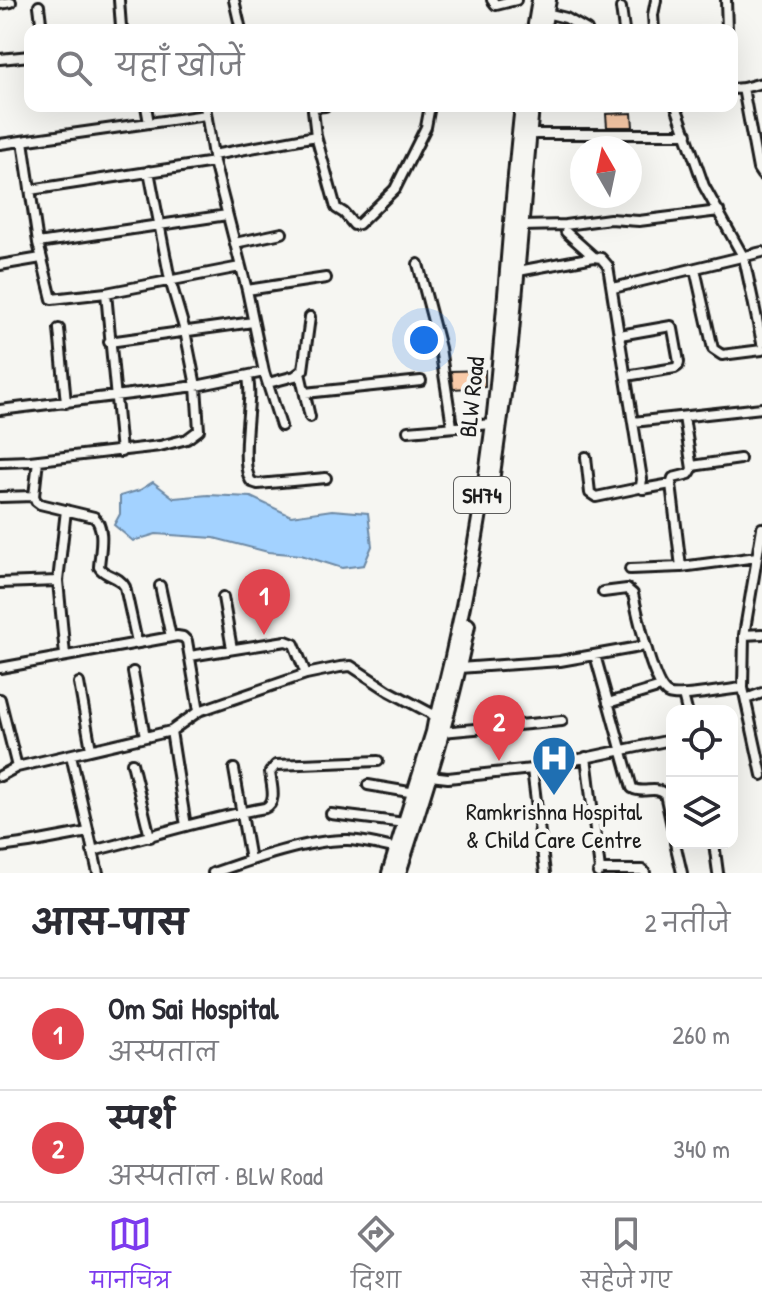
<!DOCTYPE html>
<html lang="hi">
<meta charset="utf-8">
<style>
:root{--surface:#fff;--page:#f7f7f7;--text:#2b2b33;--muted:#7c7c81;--line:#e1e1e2;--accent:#7c3aed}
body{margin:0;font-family:"Patrick Hand","Playpen Sans Deva",sans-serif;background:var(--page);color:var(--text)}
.controls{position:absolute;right:24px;bottom:24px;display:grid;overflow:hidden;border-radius:16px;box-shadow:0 8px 32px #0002}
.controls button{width:72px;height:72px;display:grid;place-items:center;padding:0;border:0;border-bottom:2px solid var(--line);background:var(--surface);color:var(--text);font:40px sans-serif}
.compass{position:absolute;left:570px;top:136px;width:72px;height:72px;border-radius:50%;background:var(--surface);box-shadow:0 8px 32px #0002;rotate:351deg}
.you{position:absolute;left:424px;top:340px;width:28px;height:28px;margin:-20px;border:6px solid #fff;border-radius:50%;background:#1a73e8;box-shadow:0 0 0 12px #1a73e833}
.badge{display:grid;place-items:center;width:52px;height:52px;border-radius:50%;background:var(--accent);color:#fff;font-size:26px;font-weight:700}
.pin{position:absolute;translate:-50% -66px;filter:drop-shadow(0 2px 4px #0008)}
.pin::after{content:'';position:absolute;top:42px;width:28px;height:24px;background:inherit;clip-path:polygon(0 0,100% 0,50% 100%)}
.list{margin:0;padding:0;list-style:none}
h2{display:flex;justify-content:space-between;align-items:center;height:104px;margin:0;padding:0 32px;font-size:34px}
h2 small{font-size:26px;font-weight:400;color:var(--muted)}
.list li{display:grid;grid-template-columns:52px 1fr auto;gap:24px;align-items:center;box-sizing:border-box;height:112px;padding:0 32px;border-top:2px solid var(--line)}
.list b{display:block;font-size:30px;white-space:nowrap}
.list p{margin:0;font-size:26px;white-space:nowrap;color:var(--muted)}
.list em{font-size:26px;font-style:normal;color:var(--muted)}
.icon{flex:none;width:44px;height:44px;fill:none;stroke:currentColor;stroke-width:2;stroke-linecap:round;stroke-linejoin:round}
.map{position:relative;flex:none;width:762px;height:873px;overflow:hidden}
.search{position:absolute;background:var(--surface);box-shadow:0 8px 32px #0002;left:24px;right:24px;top:24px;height:88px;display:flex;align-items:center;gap:20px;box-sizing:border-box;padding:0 28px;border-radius:16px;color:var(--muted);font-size:30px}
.sheet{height:328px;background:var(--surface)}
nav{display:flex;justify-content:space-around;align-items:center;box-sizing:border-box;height:112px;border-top:2px solid var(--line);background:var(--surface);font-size:22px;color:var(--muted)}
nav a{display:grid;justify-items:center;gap:4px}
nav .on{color:var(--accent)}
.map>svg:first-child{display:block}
</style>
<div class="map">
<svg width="762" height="873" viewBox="0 0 762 873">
<rect width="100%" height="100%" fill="#f6f6f2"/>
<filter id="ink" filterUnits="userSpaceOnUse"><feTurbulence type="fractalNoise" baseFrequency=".0125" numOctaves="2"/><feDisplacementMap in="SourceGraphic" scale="16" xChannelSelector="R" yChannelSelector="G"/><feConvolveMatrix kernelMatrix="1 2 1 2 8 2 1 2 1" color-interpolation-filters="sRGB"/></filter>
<g filter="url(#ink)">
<!-- water -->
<path fill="#a3d2ff" stroke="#6d89a4" stroke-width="2" d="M153,482L174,498L208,495L251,497L291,516L332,510L368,513L372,546L364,565L342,568L301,555L268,552L214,538L156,534L133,541L114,525L120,514V496L140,490Z"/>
<!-- building -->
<path fill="#f9caa8" stroke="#1c1c1c" stroke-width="2" d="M632,113L633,127H607L606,114Z
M485,370V387L453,389L451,371Z"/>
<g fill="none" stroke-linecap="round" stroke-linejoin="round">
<!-- street casing -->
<g stroke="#1c1c1c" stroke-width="14">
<path id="street" d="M119,0L121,27L123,30
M234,0L241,30
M492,0L496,5L516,0
M726,0L727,30
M0,4L11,2
M39,6L42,30
M621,8L624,30
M542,12L566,18L587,30
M654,30L653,15L656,0
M0,59L30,56
M743,88L758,169L762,175
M732,89L743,88L762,83
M146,106L149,123
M205,106L214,162L247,290L264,372L281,426
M325,106L315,107L313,110L316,136L336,208L344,213L354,225L359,224L395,189L426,127L430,106
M676,106L704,186L744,258L762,343
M527,134H687
M23,141L38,243L52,299L106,293L121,452
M0,144L206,115
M213,155L316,136
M30,190L214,162
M521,226L565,225L610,219L639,221L719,211
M566,232L594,257
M38,243L227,215
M235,243L282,233
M418,264L440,348L452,426
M0,265L41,258
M695,269L713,349L722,355L762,350
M513,272L594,257L601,258L608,266L642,479L641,486L639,488L596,497L590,493L586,457
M613,288L762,252
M247,290L326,278
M106,293L240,267
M59,329L66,403
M620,335L671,326L673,329L679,362L678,366L675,368L626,376
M109,342L253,322
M300,373L310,417
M248,376C249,384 250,392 249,401C248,419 242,461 249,477C251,483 252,482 258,484L326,478
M268,383L295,376L303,370L310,317
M305,393L421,381
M0,410L196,386L264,372
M633,422L762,408
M408,431L492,424
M38,460L34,496L36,501L40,504L94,517C106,528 100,551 99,567C105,577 119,575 125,587L137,642
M0,462L30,461L160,446L187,439L199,430L196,386L185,331L170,280L149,171
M692,466L740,459
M643,489L671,484
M0,497L34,496
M681,567L671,484L673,478L689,474L692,469L684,417
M630,569L681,567L757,557
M0,583L58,581
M160,586L171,637
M603,592L627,589L633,594C637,611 653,687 668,694C679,699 728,689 743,688L744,635L762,634
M223,597L232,649
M744,635L762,528
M65,655L58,581L66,510
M595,655L632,788C643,795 655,785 665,794L672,826
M190,656L286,641L294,644L306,674
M0,668L177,636L183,637L187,641L199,711
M459,668L560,661L645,646
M133,672L145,737
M79,683L91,749
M743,688L762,775
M683,695L687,711
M0,699L17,767
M746,699L762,693
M608,703L661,687
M171,731L186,826
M442,732L562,721
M71,755L98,873
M586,757L600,870L598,873
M132,763L150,837
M234,769L250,860
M532,769L545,873
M0,776L17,767L171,731L199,711L306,674L340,667L351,666L389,691L436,716
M430,776L448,778L532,769L666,741
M368,785L415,793
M331,814L405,823
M675,843L682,873
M714,843L718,873
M0,847L29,843L88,832
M92,851C150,837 206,818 265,808C278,802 271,784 270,772L276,765L378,761
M600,870H643L645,873
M213,873C250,860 309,839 348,840C364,841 381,845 397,849"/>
</g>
<!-- primary casing -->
<g stroke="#1c1c1c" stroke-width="18">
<path id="primary" d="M534,30L539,0
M543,30L549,0
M490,496L511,344L532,106
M389,873L433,732L436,716L439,711C463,616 481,520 493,423C505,317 510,211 522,106
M399,873C425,791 452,709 468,625"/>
</g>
<!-- street -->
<use href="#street" stroke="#f6f6f2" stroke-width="8"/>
<!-- primary -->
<use href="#primary" stroke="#f6f6f2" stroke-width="12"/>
</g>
</g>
<!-- icons -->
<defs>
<g id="hospital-pin" transform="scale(2.3)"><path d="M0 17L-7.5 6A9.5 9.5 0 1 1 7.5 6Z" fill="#1f6fb2" stroke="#f6f6f2"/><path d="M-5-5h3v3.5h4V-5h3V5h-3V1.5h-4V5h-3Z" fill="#fff"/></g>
</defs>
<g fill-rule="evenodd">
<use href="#hospital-pin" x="554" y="758"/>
</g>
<g text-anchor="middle" stroke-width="8" stroke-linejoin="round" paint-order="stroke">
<!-- shield labels -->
<rect fill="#f6f6f2" stroke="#5d5d5c" stroke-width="2" x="454" y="477" width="56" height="36" rx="6"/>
<g font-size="22" font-weight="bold" fill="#1c1c1c">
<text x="482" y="503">SH74</text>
</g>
<!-- street labels -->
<g font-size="24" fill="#1c1c1c" stroke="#f6f6f2">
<text transform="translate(472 397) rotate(-84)" y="8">BLW Road</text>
</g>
<!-- poi labels -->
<g font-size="24" fill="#1c1c1c" stroke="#f6f6f2">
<text x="554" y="820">Ramkrishna Hospital<tspan x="554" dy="28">&amp; Child Care Centre</tspan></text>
</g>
</g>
</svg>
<div class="controls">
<button><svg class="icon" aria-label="locate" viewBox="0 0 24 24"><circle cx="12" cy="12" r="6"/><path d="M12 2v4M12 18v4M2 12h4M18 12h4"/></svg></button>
<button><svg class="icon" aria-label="layers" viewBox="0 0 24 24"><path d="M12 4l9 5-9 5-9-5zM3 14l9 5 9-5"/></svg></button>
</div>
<svg class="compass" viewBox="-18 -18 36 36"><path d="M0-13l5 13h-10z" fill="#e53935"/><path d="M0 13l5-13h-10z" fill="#7c7c81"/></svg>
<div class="you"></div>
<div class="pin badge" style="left:264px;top:635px;background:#e0444e">1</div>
<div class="pin badge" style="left:499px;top:761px;background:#e0444e">2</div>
<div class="search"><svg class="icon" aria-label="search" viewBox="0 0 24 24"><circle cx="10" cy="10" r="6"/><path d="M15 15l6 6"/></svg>यहाँ खोजें</div>
</div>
<section class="sheet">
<h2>आस-पास<small>2 नतीजे</small></h2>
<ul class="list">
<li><span class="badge" style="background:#e0444e">1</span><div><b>Om Sai Hospital</b><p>अस्पताल</p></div><em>260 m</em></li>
<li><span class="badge" style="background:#e0444e">2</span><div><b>स्पर्श</b><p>अस्पताल · BLW Road</p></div><em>340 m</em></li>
</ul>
</section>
<nav>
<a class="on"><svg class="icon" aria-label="map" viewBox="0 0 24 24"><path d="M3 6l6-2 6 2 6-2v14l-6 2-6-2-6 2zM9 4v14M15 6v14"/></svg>मानचित्र</a>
<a><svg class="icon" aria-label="directions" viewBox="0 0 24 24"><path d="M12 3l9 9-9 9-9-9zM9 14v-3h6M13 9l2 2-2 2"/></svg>दिशा</a>
<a><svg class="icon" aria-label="saved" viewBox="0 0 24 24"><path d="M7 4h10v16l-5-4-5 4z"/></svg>सहेजे गए</a>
</nav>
